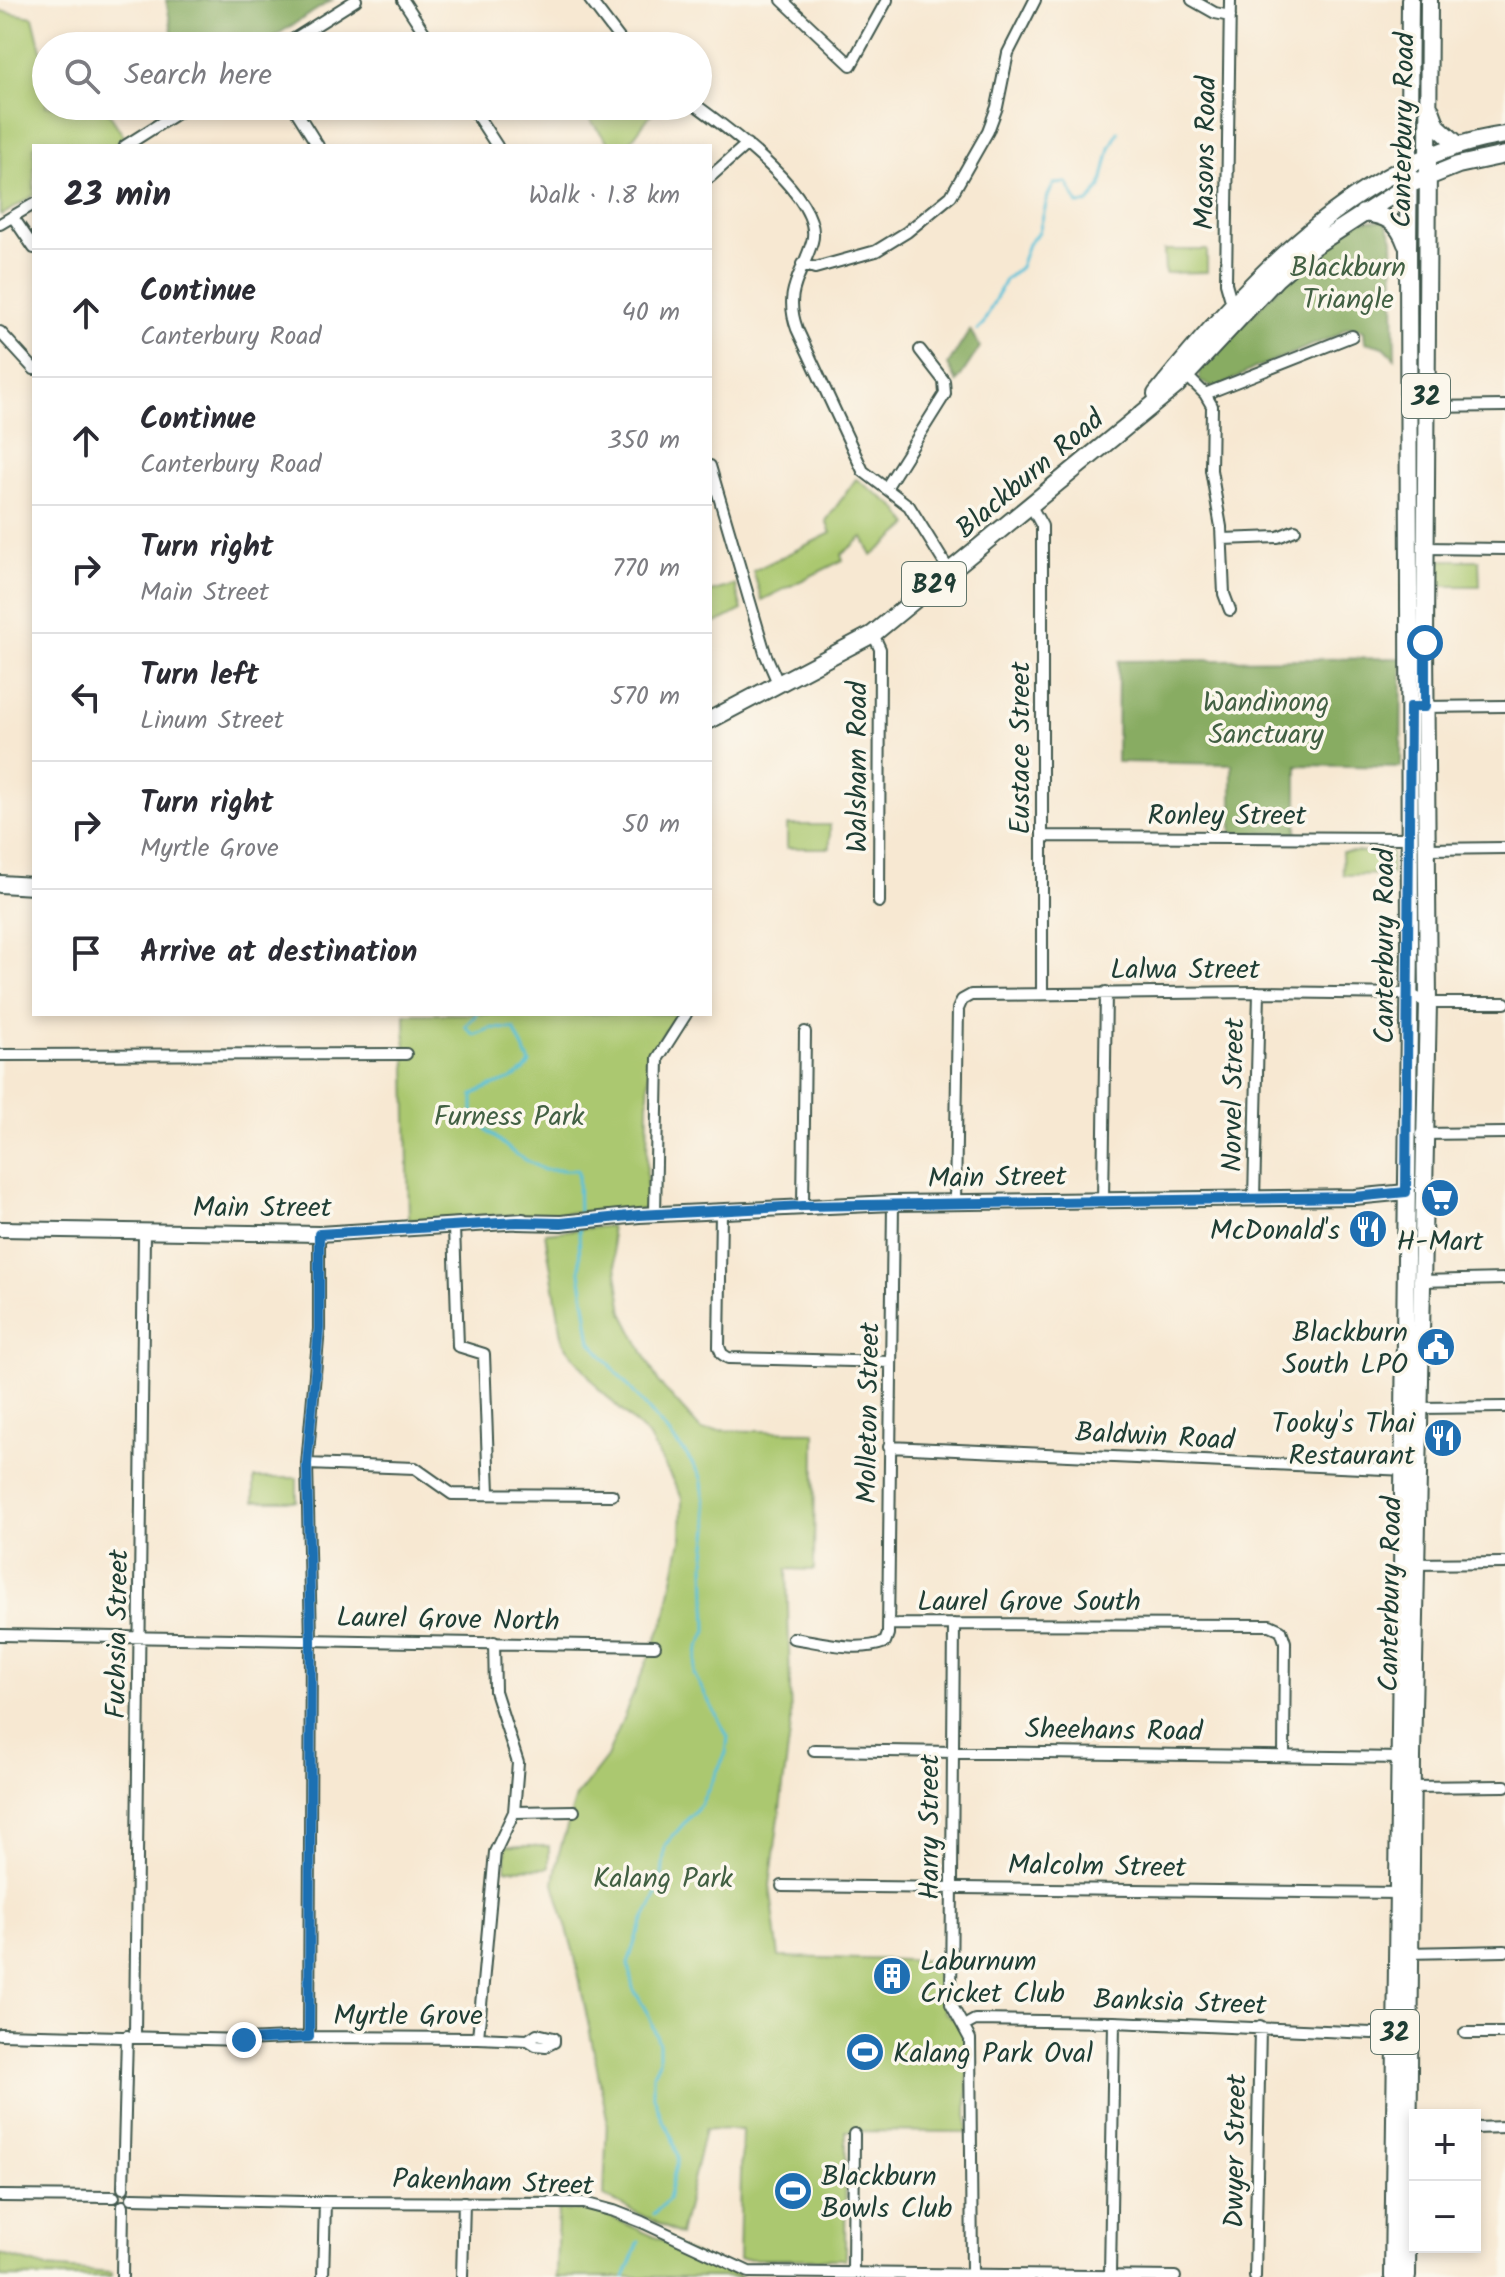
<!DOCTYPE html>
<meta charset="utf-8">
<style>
:root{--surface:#fff;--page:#f7f7f7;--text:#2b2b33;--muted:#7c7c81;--line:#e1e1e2}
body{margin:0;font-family:Kalam,sans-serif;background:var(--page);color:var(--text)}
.controls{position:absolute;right:24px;bottom:24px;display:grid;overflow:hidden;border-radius:0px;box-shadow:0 4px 12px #0003}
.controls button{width:72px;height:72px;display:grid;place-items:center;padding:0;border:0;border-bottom:2px solid var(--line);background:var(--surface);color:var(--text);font:40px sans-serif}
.stop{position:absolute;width:24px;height:24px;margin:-18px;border:6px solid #1f6fb2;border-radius:50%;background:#fff}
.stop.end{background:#1f6fb2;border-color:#fff;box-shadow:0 2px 8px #0008}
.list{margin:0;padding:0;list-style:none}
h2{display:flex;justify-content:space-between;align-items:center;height:104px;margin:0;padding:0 32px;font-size:34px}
h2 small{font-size:26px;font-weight:400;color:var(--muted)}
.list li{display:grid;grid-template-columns:52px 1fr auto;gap:24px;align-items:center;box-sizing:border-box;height:128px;padding:0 32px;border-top:2px solid var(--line)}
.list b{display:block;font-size:30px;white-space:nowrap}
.list p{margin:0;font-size:26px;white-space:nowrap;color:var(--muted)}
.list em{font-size:26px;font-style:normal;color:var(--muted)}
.icon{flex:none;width:44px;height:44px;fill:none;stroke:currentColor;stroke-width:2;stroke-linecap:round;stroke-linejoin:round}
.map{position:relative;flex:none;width:1505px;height:2277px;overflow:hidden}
.search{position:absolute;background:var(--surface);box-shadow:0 4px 12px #0003;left:32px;top:32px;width:680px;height:88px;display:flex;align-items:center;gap:20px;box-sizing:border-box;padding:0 28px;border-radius:44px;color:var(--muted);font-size:30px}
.panel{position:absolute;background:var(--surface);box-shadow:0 4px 12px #0003;left:32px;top:144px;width:680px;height:872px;border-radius:0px}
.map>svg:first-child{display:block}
</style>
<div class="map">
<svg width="1505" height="2277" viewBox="0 0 1505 2277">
<rect width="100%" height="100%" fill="#fbf7ec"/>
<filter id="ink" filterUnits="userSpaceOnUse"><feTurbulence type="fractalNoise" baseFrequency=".0125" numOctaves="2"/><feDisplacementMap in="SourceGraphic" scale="16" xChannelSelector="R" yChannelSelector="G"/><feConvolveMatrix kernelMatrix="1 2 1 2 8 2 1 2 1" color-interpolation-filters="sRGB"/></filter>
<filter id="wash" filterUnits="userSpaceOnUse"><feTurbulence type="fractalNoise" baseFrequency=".006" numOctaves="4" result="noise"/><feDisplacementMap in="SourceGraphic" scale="32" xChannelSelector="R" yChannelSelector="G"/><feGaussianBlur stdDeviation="1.8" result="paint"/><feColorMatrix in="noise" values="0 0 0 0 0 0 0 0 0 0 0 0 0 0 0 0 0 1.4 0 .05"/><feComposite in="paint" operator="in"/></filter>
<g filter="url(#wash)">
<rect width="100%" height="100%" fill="#f7e8d2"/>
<!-- green -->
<path fill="#abc86f" stroke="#658252" stroke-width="2" d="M0,11L33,17L46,70V106H104L125,138L112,146H34V195L2,215L0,214Z
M579,106H657L627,146H611Z
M1164,250H1207V272L1165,273Z
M856,479L896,507L909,525L872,556L863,537L841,555L843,560L762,600L753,571L831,533L826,521Z
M1441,560H1479L1480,586H1435V567Z
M735,585L742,610L710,626V592Z
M787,825H830V848H787Z
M1342,852H1391L1392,874L1343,875Z
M405,1014H677L649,1054L646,1209L409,1220Z
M610,1226L623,1313L659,1383L701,1430L815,1432L814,1570L787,1569L791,1726L770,1885L779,1957L946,1961L944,2012L964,2026L968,2031L967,2132L846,2131L845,2259H739L742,2130L705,2129L680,2235L604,2196L607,2118L575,1957L554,1883L559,1853L576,1797L607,1757L665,1618L681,1540L682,1497L648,1436L599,1389L563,1342L545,1233Z
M254,1478H297V1501H254Z
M506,1846H549V1868L506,1869Z
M558,2210L600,2212L743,2277H556Z
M0,2254L47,2268L111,2273V2277H3L0,2276Z"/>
<!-- forest -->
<path fill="#88ac62" stroke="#54744b" stroke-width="2" d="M166,0H332L259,46H175Z
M1360,220L1385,221L1393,238L1395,358L1384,347L1365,342L1364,331C1352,326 1347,325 1338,335L1253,369L1220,387H1213L1199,381V370L1307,258Z
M970,330L980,347L957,382L948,365Z
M1402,658L1401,767L1297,765V833H1232V764L1117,762L1118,661Z"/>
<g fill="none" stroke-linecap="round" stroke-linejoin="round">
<!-- stream -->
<path stroke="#5bc1d8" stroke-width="3" d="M977,330L983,324L1005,280L1020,267L1028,244L1039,232L1048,196L1054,184L1067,183L1078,204L1088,203L1101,187L1110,148L1118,132
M477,1014L465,1026L474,1035L491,1028L514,1029L530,1063C518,1084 490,1082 473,1095V1112L487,1130L515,1154L544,1170H578L579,1218
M579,1225L580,1272L591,1342L686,1454L701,1477L709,1527L705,1563L707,1631L698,1649L694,1674L728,1737L726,1753L701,1804L665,1845L661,1886L637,1935L628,1964L633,1988L648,2014L659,2043V2061L653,2074V2093L662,2119L671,2133L678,2157L668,2199L653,2215
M625,2277L639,2242"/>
</g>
</g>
<g filter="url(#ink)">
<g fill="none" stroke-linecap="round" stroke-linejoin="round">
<!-- street casing -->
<g stroke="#3f574c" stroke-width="14">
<path id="street" d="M403,0L433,46
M590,0L625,46
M782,0L851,65L887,0
M1192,0L1215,13L1230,16
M1230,0L1226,283L1230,297L1235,305
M283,46L356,0
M293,106L318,146
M471,106L497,146
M697,106C727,128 825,199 812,242C802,276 783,290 797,329L863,471L909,506L950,572
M125,146L188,106
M710,177L747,144
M13,217L34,248
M0,224L34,204
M802,264L815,268L876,251L907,232L951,196L988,131L997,107L1008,53L1035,0
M0,332L34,369
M1187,376L1205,394L1212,406L1211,470L1221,527L1224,594L1230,610
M1205,394L1352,336
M1426,407L1505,406
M710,466L765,653L778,683
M886,488L945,394L944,381L920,350
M1031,506L1042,526V993
M1222,539L1278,537L1295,530
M1423,548L1505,549
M873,634L880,649L879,902
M1423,707L1505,706
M1044,836L1410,838
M1426,849L1505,848
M0,1055L406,1054
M1421,1134L1505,1133
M1254,1199L1259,992
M1103,1201L1106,992
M955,1203L958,1009L962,1000L971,995L1259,992L1409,994L1428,1003H1505
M803,1206L805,1032
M721,1211L719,1347L722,1354L728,1358L891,1362
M655,1214L658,1058L686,1014
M454,1227L458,1346L484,1354L489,1493
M1419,1281L1505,1279
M1419,1408L1505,1407
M889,1447L1407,1470
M307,1464L415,1468L452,1494L612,1495
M1411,1564L1505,1563
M888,1624L1270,1625L1281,1630L1285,1642L1284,1755
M954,1624L951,2004L970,2039L972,2273
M0,1635L655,1646
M793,1638C821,1642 857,1653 885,1642L888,1634L893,1203
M814,1750L1404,1758
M1408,1787L1505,1786
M514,1812L574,1811
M782,1886L1400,1893
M1407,1953L1505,1951
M964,2026L975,2020L1114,2022L1395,2034
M1465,2033H1505
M0,2034L244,2040L309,2037L478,2038L528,2040L536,2045L546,2046L554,2042V2038L537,2034L528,2040
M135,2036L144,1232
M309,2037L311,1640L307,1464L319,1329V1234
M478,2038L495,1852L514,1812L518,1763L495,1691L494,1642
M1475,2128L1505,2127
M123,2188L127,2036
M0,2196L114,2197
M132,2198L304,2202L584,2203L614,2211L642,2222L749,2272L1175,2277
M853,2273L854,2134
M1110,2276L1114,2022
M122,2277L123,2206
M323,2277L325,2202
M462,2277L464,2202
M1255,2277L1260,2027"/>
</g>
<!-- secondary casing -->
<g stroke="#3f574c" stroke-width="18">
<path id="secondary" d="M517,1222L561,1223L639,1215L893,1203L1355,1197L1406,1192
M0,1229L319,1234L523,1221"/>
</g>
<!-- primary casing -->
<g stroke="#3f574c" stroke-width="20">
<path id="primary" d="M1431,110L1437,126L1457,144
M1363,213C1385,215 1398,221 1406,244
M1156,394C1243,287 1361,155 1505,135
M710,720L873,634L1177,385L1276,279L1314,246L1408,185L1458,165L1505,155
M0,884L34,886
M1393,2277L1410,944L1408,249L1410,0
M1407,2277L1412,1758L1428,1003L1425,643L1429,0"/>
</g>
<!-- street -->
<use href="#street" stroke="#fff" stroke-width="10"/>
<!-- secondary -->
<use href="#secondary" stroke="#fff" stroke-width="14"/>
<!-- primary -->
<use href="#primary" stroke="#fff" stroke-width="16"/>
</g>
</g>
<g fill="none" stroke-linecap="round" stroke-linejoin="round" filter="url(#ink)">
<!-- route -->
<path stroke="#1f6fb2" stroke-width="10" d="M244,2040L309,2037L311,1640L307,1464L319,1329V1234L517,1222L561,1223L639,1215L803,1206L1355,1197L1406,1192L1410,707H1425V643"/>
</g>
<!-- icons -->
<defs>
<g id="supermarket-disc" transform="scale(2)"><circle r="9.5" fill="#1f6fb2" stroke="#fbf7ec"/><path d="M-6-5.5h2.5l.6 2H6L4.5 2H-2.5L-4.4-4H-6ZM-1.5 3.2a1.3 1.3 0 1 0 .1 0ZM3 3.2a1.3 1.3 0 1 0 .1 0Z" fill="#fff"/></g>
<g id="restaurant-disc" transform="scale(2)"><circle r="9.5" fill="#1f6fb2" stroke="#fbf7ec"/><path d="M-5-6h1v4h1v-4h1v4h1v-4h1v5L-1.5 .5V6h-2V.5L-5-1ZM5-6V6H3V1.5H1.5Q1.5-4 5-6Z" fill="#fff"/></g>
<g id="civic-disc" transform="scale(2)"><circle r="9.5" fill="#1f6fb2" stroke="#fbf7ec"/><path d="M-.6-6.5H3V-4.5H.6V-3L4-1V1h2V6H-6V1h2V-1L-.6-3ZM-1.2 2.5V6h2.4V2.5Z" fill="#fff"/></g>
<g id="building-disc" transform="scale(2)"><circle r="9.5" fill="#1f6fb2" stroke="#fbf7ec"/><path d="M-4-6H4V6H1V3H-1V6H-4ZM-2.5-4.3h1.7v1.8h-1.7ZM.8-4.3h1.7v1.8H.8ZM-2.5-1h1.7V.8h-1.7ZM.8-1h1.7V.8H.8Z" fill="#fff"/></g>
<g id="stadium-disc" transform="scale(2)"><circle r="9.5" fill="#1f6fb2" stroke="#fbf7ec"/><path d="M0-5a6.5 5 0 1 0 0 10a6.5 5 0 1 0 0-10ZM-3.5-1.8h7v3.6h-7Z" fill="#fff"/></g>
</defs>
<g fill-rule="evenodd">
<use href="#supermarket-disc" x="1440" y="1198"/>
<use href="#restaurant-disc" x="1368" y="1229"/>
<use href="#civic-disc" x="1436" y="1347"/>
<use href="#restaurant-disc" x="1443" y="1438"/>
<use href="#building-disc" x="892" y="1976"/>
<use href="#stadium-disc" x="865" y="2052"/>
<use href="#stadium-disc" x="793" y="2191"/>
</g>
<g text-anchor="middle" stroke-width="7" stroke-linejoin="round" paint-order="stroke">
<!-- shield labels -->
<g fill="#fbf7ec" stroke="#61756b" stroke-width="2">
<rect x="1402" y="374" width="48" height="44" rx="6"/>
<rect x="902" y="562" width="64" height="44" rx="6"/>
<rect x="1371" y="2010" width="48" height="44" rx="6"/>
</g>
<g font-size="26" font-weight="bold" fill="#1f3d34">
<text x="1426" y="405">32</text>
<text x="934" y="593">B29</text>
<text x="1395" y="2041">32</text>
</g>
<!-- street labels -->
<g font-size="28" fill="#1f3d34" stroke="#fbf7ec">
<text transform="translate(1402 130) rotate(-89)" y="10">Canterbury Road</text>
<text transform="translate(1204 153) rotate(-89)" y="10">Masons Road</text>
<text transform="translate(1029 473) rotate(-40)" y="10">Blackburn Road</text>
<text transform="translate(1019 748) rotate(-90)" y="10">Eustace Street</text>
<text transform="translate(856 767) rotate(-90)" y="10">Walsham Road</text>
<text x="1227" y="824">Ronley Street</text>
<text transform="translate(1383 946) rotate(-90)" y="10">Canterbury Road</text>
<text x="1185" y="978">Lalwa Street</text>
<text transform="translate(1232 1095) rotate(-89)" y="10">Norvel Street</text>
<text transform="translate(997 1176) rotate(-1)" y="10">Main Street</text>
<text x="262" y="1216">Main Street</text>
<text transform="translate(867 1413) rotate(-89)" y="10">Molleton Street</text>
<text transform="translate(1155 1435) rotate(3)" y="10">Baldwin Road</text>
<text transform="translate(1389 1594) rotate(-89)" y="10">Canterbury Road</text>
<text x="1029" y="1610">Laurel Grove South</text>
<text transform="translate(448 1618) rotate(1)" y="10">Laurel Grove North</text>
<text transform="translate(116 1634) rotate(-89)" y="10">Fuchsia Street</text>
<text transform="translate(1114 1729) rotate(1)" y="10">Sheehans Road</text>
<text transform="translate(928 1827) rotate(-90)" y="10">Harry Street</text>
<text transform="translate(1097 1865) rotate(1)" y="10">Malcolm Street</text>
<text transform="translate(1180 2001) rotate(2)" y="10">Banksia Street</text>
<text x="408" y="2024">Myrtle Grove</text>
<text transform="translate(1234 2151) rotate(-89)" y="10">Dwyer Street</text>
<text transform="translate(493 2181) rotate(2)" y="10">Pakenham Street</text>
</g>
<!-- park labels -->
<g font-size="28" fill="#426043" stroke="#fbf7ec">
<text x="1348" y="276">Blackburn<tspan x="1348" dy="32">Triangle</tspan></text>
<text x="1266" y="711">Wandinong<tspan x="1266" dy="32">Sanctuary</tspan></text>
<text x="509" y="1125">Furness Park</text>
<text x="663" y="1887">Kalang Park</text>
</g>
<!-- poi labels -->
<g font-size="28" fill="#1f3d34" stroke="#fbf7ec" text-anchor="end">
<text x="1340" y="1239">McDonald's</text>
<text x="1440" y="1250" text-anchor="middle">H-Mart</text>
<text x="1408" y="1341">Blackburn<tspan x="1408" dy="32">South LPO</tspan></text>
<text x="1415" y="1432">Tooky's Thai<tspan x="1415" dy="32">Restaurant</tspan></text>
<text x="920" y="1970" text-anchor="start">Laburnum<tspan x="920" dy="32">Cricket Club</tspan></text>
<text x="893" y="2062" text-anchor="start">Kalang Park Oval</text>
<text x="821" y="2185" text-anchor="start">Blackburn<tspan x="821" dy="32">Bowls Club</tspan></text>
</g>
</g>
</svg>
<div class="controls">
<button>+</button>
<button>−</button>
</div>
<div class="stop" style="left:1425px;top:643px"></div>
<div class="stop end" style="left:244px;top:2040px"></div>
<div class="search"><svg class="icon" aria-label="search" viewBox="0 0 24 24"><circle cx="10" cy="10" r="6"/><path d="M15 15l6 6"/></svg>Search here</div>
<section class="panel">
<h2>23 min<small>Walk · 1.8 km</small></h2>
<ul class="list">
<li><svg class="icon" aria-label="ahead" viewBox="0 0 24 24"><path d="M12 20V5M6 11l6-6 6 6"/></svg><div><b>Continue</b><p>Canterbury Road</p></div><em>40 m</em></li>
<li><svg class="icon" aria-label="ahead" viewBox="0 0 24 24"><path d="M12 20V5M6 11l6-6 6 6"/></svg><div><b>Continue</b><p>Canterbury Road</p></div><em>350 m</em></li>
<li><svg class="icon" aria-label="right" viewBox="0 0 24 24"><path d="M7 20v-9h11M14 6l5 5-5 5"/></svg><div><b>Turn right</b><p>Main Street</p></div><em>770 m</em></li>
<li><svg class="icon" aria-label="left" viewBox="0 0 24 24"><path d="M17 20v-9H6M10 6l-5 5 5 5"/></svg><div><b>Turn left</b><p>Linum Street</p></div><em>570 m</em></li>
<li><svg class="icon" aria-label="right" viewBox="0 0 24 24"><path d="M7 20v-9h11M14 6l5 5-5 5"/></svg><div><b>Turn right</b><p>Myrtle Grove</p></div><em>50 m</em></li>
<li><svg class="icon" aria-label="arrive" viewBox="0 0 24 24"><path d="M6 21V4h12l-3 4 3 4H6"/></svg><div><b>Arrive at destination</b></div></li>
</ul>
</section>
</div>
